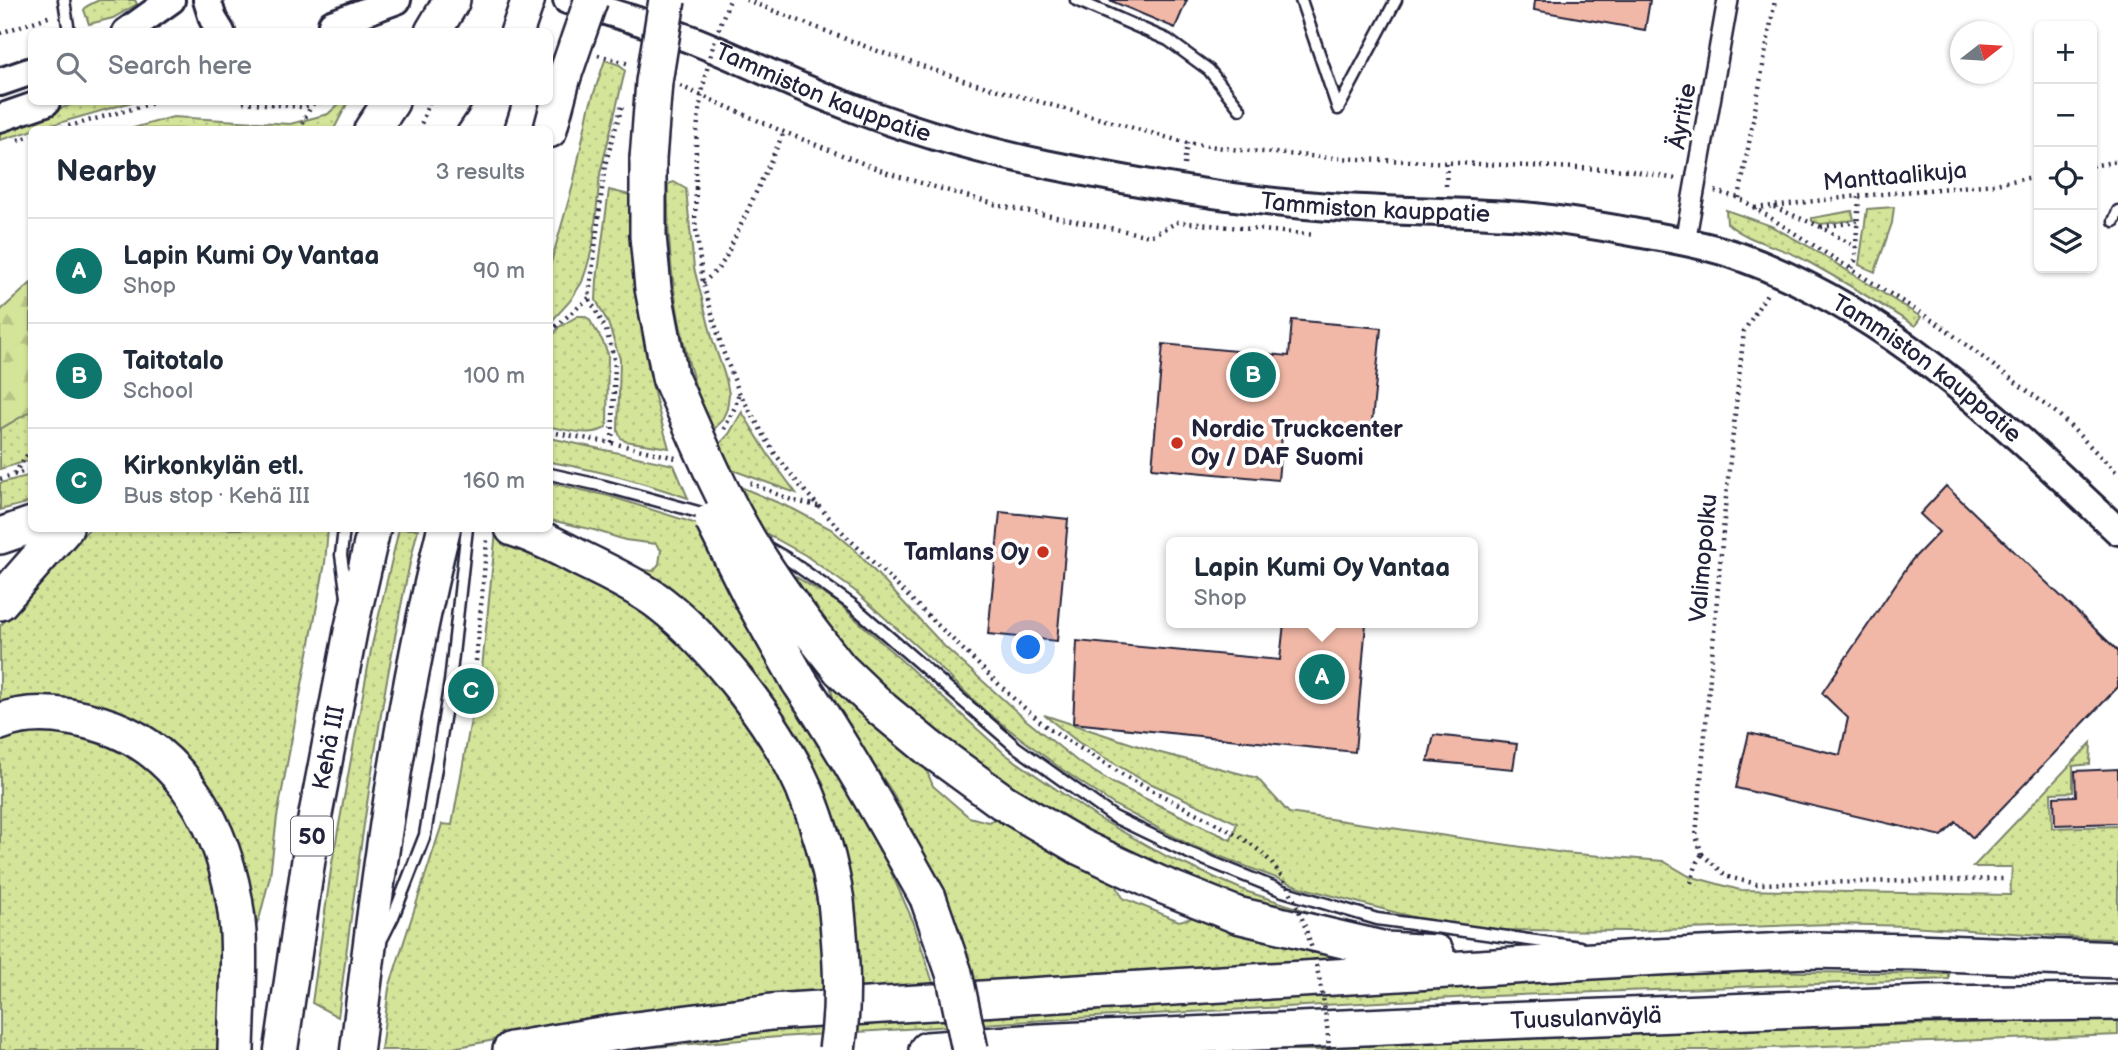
<!DOCTYPE html>
<meta charset="utf-8">
<style>
:root{--surface:#fff;--page:#f2f2f3;--text:#1f2937;--muted:#747a83;--line:#e0e1e3;--accent:#0f766e}
body{margin:0;font-family:"Balsamiq Sans",sans-serif;background:var(--page);color:var(--text)}
.controls{position:absolute;right:21px;top:21px;display:grid;overflow:hidden;border-radius:10px;box-shadow:0 2px 5px #0004}
.controls button{width:63px;height:63px;display:grid;place-items:center;padding:0;border:0;border-bottom:2px solid var(--line);background:var(--surface);color:var(--text);font:35px sans-serif}
.compass{position:absolute;left:1950px;top:21px;width:63px;height:63px;border-radius:50%;background:var(--surface);box-shadow:0 2px 5px #0004;rotate:73deg}
.you{position:absolute;left:1029px;top:648px;width:24px;height:24px;margin:-18px;border:5px solid #fff;border-radius:50%;background:#1a73e8;box-shadow:0 0 0 10px #1a73e833}
.badge{display:grid;place-items:center;width:46px;height:46px;border-radius:50%;background:var(--accent);color:#fff;font-size:23px;font-weight:700}
.pin{position:absolute;translate:-50% -50%;border:4px solid #fff;box-shadow:0 2px 7px #0006}
.popup{position:absolute;left:1166px;top:537px;width:312px;height:91px;box-sizing:border-box;display:grid;place-content:center;border-radius:10px;background:var(--surface);filter:drop-shadow(0 2px 5px #0005);font-size:23px;white-space:nowrap;color:var(--muted)}
.popup b{font-size:26px;color:var(--text)}
.popup::after{content:'';position:absolute;left:50%;top:100%;margin-left:-14px;border:14px solid transparent;border-top-color:var(--surface)}
.list{margin:0;padding:0;list-style:none}
h2{display:flex;justify-content:space-between;align-items:center;height:91px;margin:0;padding:0 28px;font-size:30px}
h2 small{font-size:23px;font-weight:400;color:var(--muted)}
.list li{display:grid;grid-template-columns:46px 1fr auto;gap:21px;align-items:center;box-sizing:border-box;height:105px;padding:0 28px;border-top:2px solid var(--line)}
.list b{display:block;font-size:26px;white-space:nowrap}
.list p{margin:0;font-size:23px;white-space:nowrap;color:var(--muted)}
.list em{font-size:23px;font-style:normal;color:var(--muted)}
.icon{flex:none;width:38px;height:38px;fill:none;stroke:currentColor;stroke-width:2;stroke-linecap:round;stroke-linejoin:round}
.map{position:relative;flex:none;width:2118px;height:1050px;overflow:hidden}
.search{position:absolute;background:var(--surface);box-shadow:0 2px 5px #0004;left:28px;top:28px;width:525px;height:77px;display:flex;align-items:center;gap:18px;box-sizing:border-box;padding:0 24px;border-radius:10px;color:var(--muted);font-size:26px}
.panel{position:absolute;background:var(--surface);box-shadow:0 2px 5px #0004;left:28px;top:126px;width:525px;height:406px;border-radius:10px}
.map>svg:first-child{display:block}
</style>
<div class="map">
<svg width="2118" height="1050" viewBox="0 0 2118 1050">
<defs>
<pattern id="grass-dots" width="8" height="8" patternUnits="userSpaceOnUse" patternTransform="scale(1.75)"><rect width="8" height="8" fill="#d4e599"/><path d="M2 2h.1M6 6h.1" fill="none" stroke="#b6c485" stroke-width="1.8" stroke-linecap="round"/></pattern>
<pattern id="forest-firs" width="22" height="20" patternUnits="userSpaceOnUse" patternTransform="scale(1.75)"><rect width="22" height="20" fill="#d4e599"/><path d="M5 1l3.5 6h-7zM16 11l3.5 6h-7z" fill="#b6c485"/></pattern>
</defs>
<rect width="100%" height="100%" fill="#fff"/>
<filter id="ink" filterUnits="userSpaceOnUse"><feTurbulence type="fractalNoise" baseFrequency=".0143" numOctaves="2"/><feDisplacementMap in="SourceGraphic" scale="14" xChannelSelector="R" yChannelSelector="G"/><feConvolveMatrix kernelMatrix="1 2 1 2 8 2 1 2 1" color-interpolation-filters="sRGB"/></filter>
<g filter="url(#ink)">
<!-- grass -->
<path fill="url(#grass-dots)" stroke="#7b846a" stroke-width="2" d="M99,0H135L137,4L113,18L89,24L84,10L87,6Z
M605,60L620,65L625,71L600,174L593,245L587,267L582,282L570,301L550,323V266L573,185L589,108Z
M79,102H132L0,140V129Z
M341,102H348L334,129H130L173,117L290,124L328,114Z
M674,182L686,189L694,268L713,341L726,379L729,394L727,409L722,420L711,433C681,353 666,269 668,184Z
M609,190L630,195C630,282 644,365 669,448L625,441L620,437L618,431L620,359L608,323L596,300L597,280Z
M1894,207L1892,223L1875,272L1859,265L1867,209Z
M1726,210L1771,226L1808,246L1921,317L1915,326C1877,302 1839,278 1799,257C1775,245 1747,241 1727,223Z
M1852,211L1854,220L1821,224L1812,221V218Z
M578,316H584L589,319L602,340L608,354L607,426C595,439 566,429 550,427V339L559,327Z
M31,411V460L0,469V429Z
M742,412L769,456L796,493L724,467L716,448L729,434Z
M550,438L674,465L688,498C642,482 598,470 550,462Z
M31,475V502L0,510V483Z
M550,483L609,496L697,524L877,841L913,921L935,989L856,994L829,823L633,568L653,571L659,564L661,550L656,544L625,540L594,530L550,520Z
M731,483L793,509L831,529L852,547L945,647L1026,720L1077,761L1113,783L1231,840L1237,823L1141,779L1078,742L1044,715L1157,752L1257,778L1289,813L1564,853L1663,861L1689,876L1740,890L2010,895L2012,867H1973L2091,743L2090,764L2073,766V792L2051,793L2052,828L2118,826V939L2085,938L1910,926L1831,924L1629,931L1501,930L1420,919L1300,887L1190,845L1116,806L1060,768L985,711L935,663L855,591L805,555L753,526Z
M89,529H328L325,563L277,817L270,876L260,916L250,942L178,756L0,705V626Z
M399,529H418C405,580 396,632 386,685C367,795 352,906 338,1017L312,1003L332,863L372,645Z
M496,531L589,571L680,638L761,738L788,789L818,878L828,996L607,1018L443,1050H381L389,988L442,824L452,825L474,703H477L480,688Z
M777,565L838,603L1005,754L1098,818L1168,857L1248,892L1328,918L1389,934L1326,925L1161,872L981,774L838,647Z
M830,685L838,686L921,757L933,786L969,817L988,822L1004,816L1052,851L1114,881L1123,898L1179,921L1202,915L1407,962L972,986L935,878L894,795L835,706Z
M64,727L119,745L160,777L199,832L210,864L217,897L224,955V1050H0V734Z
M1738,971L1949,974V979L1492,996L1077,1018L779,1037L616,1050L665,1034L1573,977Z
M2118,1020V1035L1715,1050H1272L1573,1035L2020,1021Z"/>
<!-- forest -->
<path fill="url(#forest-firs)" stroke="#7b846a" stroke-width="2" d="M31,283V411L0,429V311Z"/>
<!-- building -->
<path fill="#f1b8a7" stroke="#22223b" stroke-width="2" d="M1109,0H1187L1175,28Z
M1535,0H1650L1645,30L1534,10Z
M1292,320L1381,328L1371,432L1283,424L1278,480L1152,468L1163,344L1289,356Z
M1946,486L2118,651V687L1973,838L1956,822L1942,836L1736,788L1749,733L1840,755L1848,718L1822,693L1912,560L1939,532L1920,514Z
M1000,512L1068,519L1057,641L988,634Z
M1284,623H1366L1355,752L1073,723L1077,641L1280,660Z
M1434,735L1517,744L1513,769L1428,761Z
M2118,769V823L2055,825L2054,797L2076,796L2075,771Z"/>
<g fill="none" stroke-linecap="round" stroke-linejoin="round">
<!-- service casing -->
<g stroke="#22223b" stroke-width="15">
<path id="service" d="M64,0L69,32
M1076,0L1168,40L1209,70L1240,109
M1301,0L1338,109
M1338,109L1396,0
M463,130L480,105
M2114,221L2118,211
M550,474L604,486L709,515
M344,528L341,555L347,597
M765,546L786,558L851,604L1016,747L1114,817L1191,854L1283,891L1377,919L1580,947
M383,937L393,917L425,835L450,682L467,528"/>
</g>
<!-- minor casing -->
<g stroke="#22223b" stroke-width="24">
<path id="minor" d="M1685,242L1728,0"/>
</g>
<!-- secondary casing -->
<g stroke="#22223b" stroke-width="32">
<g id="secondary">
<path d="M207,0L213,19L221,32"/>
<path id="s1" d="M567,0C611,12 653,25 695,41C745,61 793,85 843,104C906,129 979,150 1045,164C1139,183 1233,200 1329,207C1393,212 1458,211 1523,216C1565,220 1606,227 1648,235C1678,240 1709,246 1738,256C1889,310 2004,423 2118,531"/>
<path d="M332,24L397,0"/>
<path d="M126,32L171,0"/>
<path d="M0,82L32,71"/>
<path d="M0,118L46,102"/>
</g>
</g>
<!-- trunk casing -->
<g stroke="#22223b" stroke-width="37">
<g id="trunk">
<path d="M517,32L528,0"/>
<path d="M485,130L494,102"/>
<path d="M550,131L564,78"/>
<path id="s2" d="M281,1050L314,822L351,629L374,528"/>
<path d="M357,1050C377,875 402,699 444,528"/>
</g>
</g>
<!-- motorway casing -->
<g stroke="#22223b" stroke-width="40">
<g id="motorway">
<path d="M433,32L452,0"/>
<path d="M372,130L391,102"/>
<path d="M648,159V236L653,288L670,377"/>
<path d="M513,528C537,536 559,547 581,559C606,571 639,587 660,603C714,645 776,725 804,788C819,824 830,862 836,901"/>
<path d="M0,536L32,525"/>
<path d="M0,602L65,528"/>
<path d="M840,669L883,710L929,748L1003,802L1080,847L1159,884L1237,915L1386,950L1436,953"/>
<path d="M799,681C846,751 887,825 928,898"/>
<path d="M0,722C31,709 69,715 100,724C189,750 233,846 238,933C240,971 237,1011 236,1050"/>
<path d="M511,1050L613,1033L771,1012L1657,957L1808,950L1916,952L2118,960"/>
<path id="s3" d="M927,1050L1038,1042L1430,1024L1927,1004L2118,1002"/>
</g>
</g>
<!-- path -->
<path stroke="#22223b" stroke-width="4.5" stroke-dasharray="2 5" stroke-linecap="butt" d="M746,0L872,49L969,82L1187,143L1239,150L1334,158L1628,170L1676,179
M397,32L400,29
M0,33L51,16
M598,55L630,64
M680,86L784,132L890,174L1001,206L1150,236L1178,222L1315,235
M243,102L303,107L319,102
M55,130L157,102
M299,130L311,106
M419,130L429,102
M18,140L32,136
M1184,165L1187,143
M2092,166L2118,161
M1446,186L1447,163
M696,188L695,221L703,283L723,351L739,392L773,451L801,487L845,535L1013,698L1049,729L1130,779L1215,823
M1715,191L1739,198L1941,326L2058,414L2118,474
M1739,198L1775,0
M1774,207L1821,227L1856,247
M1755,208L1859,196L1995,184L2039,176
M1821,227L1857,222
M1851,268L1855,261L1859,196
M703,283L718,269L725,259L784,132
M550,331L589,298
M724,429L735,407L739,392
M550,432L612,443L676,458
M612,443L615,362L606,330L589,298L605,165L622,106
M14,474L32,448
M0,479L32,469
M750,483L794,501L818,506
M476,661L487,540
M1702,854L1696,836L1726,497L1744,331L1768,292
M1702,854L1728,877L1757,884L2004,879
M1691,883L1697,862L1702,854"/>
<!-- service -->
<use href="#service" stroke="#fff" stroke-width="10"/>
<!-- minor -->
<use href="#minor" stroke="#fff" stroke-width="19"/>
<!-- secondary -->
<use href="#secondary" stroke="#fff" stroke-width="26"/>
<!-- trunk -->
<use href="#trunk" stroke="#fff" stroke-width="32"/>
<!-- motorway -->
<use href="#motorway" stroke="#fff" stroke-width="35"/>
<!-- trunk-bridge casing -->
<g stroke="#22223b" stroke-width="37" stroke-linecap="butt">
<path id="trunk-bridge" d="M564,78L591,0"/>
</g>
<!-- motorway-bridge casing -->
<g stroke="#22223b" stroke-width="40" stroke-linecap="butt">
<path id="motorway-bridge" d="M648,159L654,82L667,0
M670,377C695,433 718,490 749,542C776,587 807,628 840,669
M713,520L753,600L799,681
M928,898L954,973L970,1050
M836,901C841,951 845,1000 837,1050"/>
</g>
<!-- path-bridge -->
<path stroke="#22223b" stroke-width="4.5" stroke-dasharray="2 5" stroke-linecap="butt" d="M696,188C696,166 695,143 698,122C701,85 715,33 730,0
M1215,823C1232,832 1250,841 1264,855C1306,894 1326,994 1329,1050"/>
<!-- trunk-bridge -->
<use href="#trunk-bridge" stroke="#fff" stroke-width="32"/>
<!-- motorway-bridge -->
<use href="#motorway-bridge" stroke="#fff" stroke-width="35"/>
</g>
</g>
<!-- markers -->
<g fill="#c8321e" stroke="#fff" stroke-width="2.5">
<circle cx="1177" cy="443" r="7"/>
<circle cx="1043" cy="552" r="7"/>
</g>
<g text-anchor="middle" stroke-width="7" stroke-linejoin="round" paint-order="stroke">
<!-- shield labels -->
<rect fill="#fff" stroke="#646476" stroke-width="2" x="291" y="816.5" width="42" height="39" rx="5"/>
<g font-size="23" font-weight="bold" fill="#22223b">
<text x="312" y="844">50</text>
</g>
<!-- street labels -->
<g font-size="24" fill="#22223b" stroke="#fff">
<text dy="8" stroke="none"><textPath href="#s1" startOffset="273">Tammiston kauppatie</textPath></text>
<text transform="translate(1682 116) rotate(-80)" y="8">Äyritie</text>
<text transform="translate(1895 176) rotate(-5)" y="8">Manttaalikuja</text>
<text dy="8" stroke="none"><textPath href="#s1" startOffset="840">Tammiston kauppatie</textPath></text>
<text dy="8" stroke="none"><textPath href="#s1" startOffset="1428">Tammiston kauppatie</textPath></text>
<text transform="translate(1703 558) rotate(-85)" y="8">Valimopolku</text>
<text dy="8" stroke="none"><textPath href="#s2" startOffset="306">Kehä III</textPath></text>
<text dy="8" stroke="none"><textPath href="#s3" startOffset="660">Tuusulanväylä</textPath></text>
</g>
<!-- poi labels -->
<g font-size="24" font-weight="bold" fill="#22223b" stroke="#fff" text-anchor="start">
<text x="1191" y="437">Nordic Truckcenter<tspan x="1191" dy="28">Oy / DAF Suomi</tspan></text>
<text x="1029" y="560" text-anchor="end">Tamlans Oy</text>
</g>
</g>
</svg>
<div class="controls">
<button>+</button>
<button>−</button>
<button><svg class="icon" aria-label="locate" viewBox="0 0 24 24"><circle cx="12" cy="12" r="6"/><path d="M12 2v4M12 18v4M2 12h4M18 12h4"/></svg></button>
<button><svg class="icon" aria-label="layers" viewBox="0 0 24 24"><path d="M12 4l9 5-9 5-9-5zM3 14l9 5 9-5"/></svg></button>
</div>
<svg class="compass" viewBox="-18 -18 36 36"><path d="M0-13l5 13h-10z" fill="#e53935"/><path d="M0 13l5-13h-10z" fill="#747a83"/></svg>
<div class="you"></div>
<div class="pin badge" style="left:1322px;top:677px">A</div>
<div class="popup"><b>Lapin Kumi Oy Vantaa</b>Shop</div>
<div class="pin badge" style="left:1253px;top:375px">B</div>
<div class="pin badge" style="left:471px;top:691px">C</div>
<div class="search"><svg class="icon" aria-label="search" viewBox="0 0 24 24"><circle cx="10" cy="10" r="6"/><path d="M15 15l6 6"/></svg>Search here</div>
<section class="panel">
<h2>Nearby<small>3 results</small></h2>
<ul class="list">
<li><span class="badge">A</span><div><b>Lapin Kumi Oy Vantaa</b><p>Shop</p></div><em>90 m</em></li>
<li><span class="badge">B</span><div><b>Taitotalo</b><p>School</p></div><em>100 m</em></li>
<li><span class="badge">C</span><div><b>Kirkonkylän etl.</b><p>Bus stop · Kehä III</p></div><em>160 m</em></li>
</ul>
</section>
</div>
